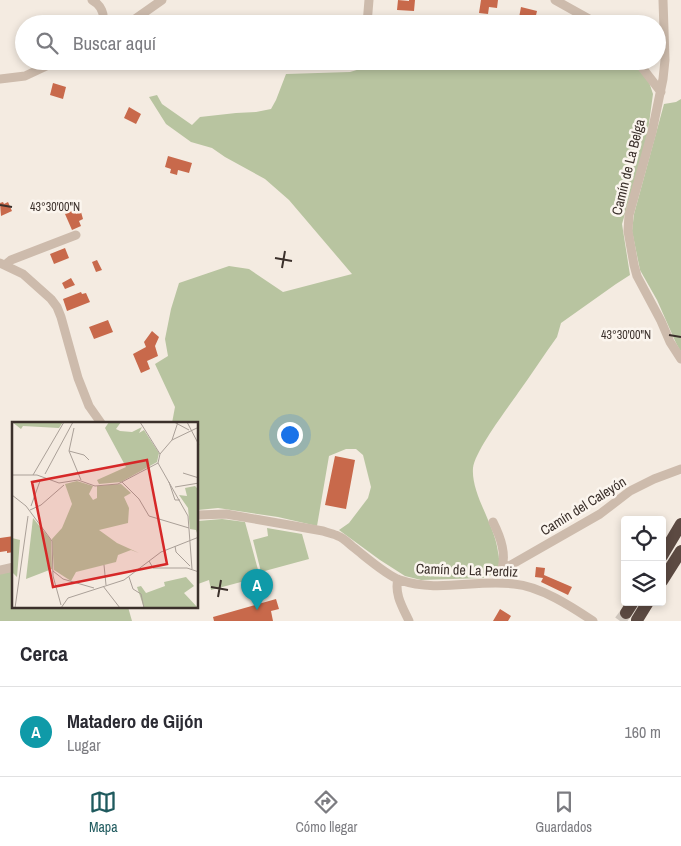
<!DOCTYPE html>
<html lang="es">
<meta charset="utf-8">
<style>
:root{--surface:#fff;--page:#f2f2f3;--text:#2b2b33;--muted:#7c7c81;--line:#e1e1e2;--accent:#1f5a5e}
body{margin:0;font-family:"Archivo Narrow",sans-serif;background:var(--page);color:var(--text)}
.controls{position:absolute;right:15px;bottom:15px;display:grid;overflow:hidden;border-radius:5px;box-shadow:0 2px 8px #0003}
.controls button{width:45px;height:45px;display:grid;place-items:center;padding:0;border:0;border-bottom:1px solid var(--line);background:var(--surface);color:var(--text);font:25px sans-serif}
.you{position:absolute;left:289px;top:434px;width:18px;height:18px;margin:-12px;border:4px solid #fff;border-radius:50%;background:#1a73e8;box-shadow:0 0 0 8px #1a73e833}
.badge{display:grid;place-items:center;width:32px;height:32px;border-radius:50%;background:var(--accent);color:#fff;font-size:16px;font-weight:700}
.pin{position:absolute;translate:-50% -41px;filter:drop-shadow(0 1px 2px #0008)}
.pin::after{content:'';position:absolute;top:26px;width:18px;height:15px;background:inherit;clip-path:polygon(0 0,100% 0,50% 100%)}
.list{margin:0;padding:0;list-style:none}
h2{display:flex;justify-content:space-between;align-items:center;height:65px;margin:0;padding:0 20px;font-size:21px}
h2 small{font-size:16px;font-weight:400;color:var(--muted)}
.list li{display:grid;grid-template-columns:32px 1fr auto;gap:15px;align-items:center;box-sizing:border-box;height:90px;padding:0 20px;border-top:1px solid var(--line)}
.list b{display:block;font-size:19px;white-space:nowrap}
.list p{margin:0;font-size:16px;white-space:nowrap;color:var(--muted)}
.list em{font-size:16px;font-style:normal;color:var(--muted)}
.icon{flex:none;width:28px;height:28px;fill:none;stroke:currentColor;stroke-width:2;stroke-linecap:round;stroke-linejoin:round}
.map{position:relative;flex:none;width:681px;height:621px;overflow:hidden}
.search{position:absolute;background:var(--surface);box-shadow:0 2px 8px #0003;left:15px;right:15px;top:15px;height:55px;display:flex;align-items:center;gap:12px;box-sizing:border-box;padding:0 18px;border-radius:28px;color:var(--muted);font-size:19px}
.sheet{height:155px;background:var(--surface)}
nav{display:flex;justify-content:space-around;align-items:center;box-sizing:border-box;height:70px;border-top:1px solid var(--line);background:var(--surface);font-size:14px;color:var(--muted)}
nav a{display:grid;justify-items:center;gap:2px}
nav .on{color:var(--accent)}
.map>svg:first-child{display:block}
</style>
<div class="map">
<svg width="681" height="621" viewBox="0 0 681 621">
<rect width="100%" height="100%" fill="#f4ebe1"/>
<!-- green -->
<path fill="#b8c4a0" d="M387,61H633L649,82L653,94L647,138L622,224L630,275L616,284L561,323L557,337C544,355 531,375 518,393C507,409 475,451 473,468C471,494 495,525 498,552C499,557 500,562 498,567C496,573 490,576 484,578L421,580L405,576L380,560L339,530L349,523L368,498L371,487L363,455L356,449H346L329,456L317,526L278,517L218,508L198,510V423H172L175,407L155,364L168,356L165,339L171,309L179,283L229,266L249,269L283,292L352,274L289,200L265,179L225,157L212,148L191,142L166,124L149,97L157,95L162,104L192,125L200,117L236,113L256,112L271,109L276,100L286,74L350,72Z
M681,99V352L676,343L657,300L640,270L632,231L634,214L664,104L676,102Z
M222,519L245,522L260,577L211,590L209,580L198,584V521Z
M267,528L302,534L309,559L261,572L253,540L268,536Z
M14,571V607H128L132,621H0V574Z"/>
<!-- building -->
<path fill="#c8694b" d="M398,0L409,1V0H415L414,11L397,10Z
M481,0H498L497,8L489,7L488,14L479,13Z
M521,7L537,11L534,24H530V22L525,20L524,24L518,23Z
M322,17L337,18V24H321Z
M88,61H104L105,63L91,70L87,62Z
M53,83L66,87L63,99L50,95Z
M129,107L141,114L136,124L124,118Z
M168,156L192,163L189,173L178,170L177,175L170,173L171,169L165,167Z
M3,202L4,204L8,202L12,211L1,216L0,203Z
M74,210L76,214L81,212L83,219L79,221L81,226L72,230L65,214Z
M65,248L69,258L54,264L50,254Z
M97,260L102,270L96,272L92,262Z
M71,278L75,285L65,289L62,283Z
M81,292L82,294L86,293L90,302L67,311L63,299Z
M108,320L113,332L94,339L89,327Z
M152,331L159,337L155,346L158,356L147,361L150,369L141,373L133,354L146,347L144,342Z
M335,456L355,460L346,509L325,505Z
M14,536V552L7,553V551L0,552V538Z
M536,567L545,568L544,575L572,587L568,595L541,582L543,578L535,577Z
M276,599L279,609L271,611L273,621H214L213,617Z
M500,609L511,616L508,621H493Z"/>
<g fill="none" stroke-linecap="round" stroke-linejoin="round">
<!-- highway-tunnel -->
<path stroke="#cfc6bd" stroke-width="12" stroke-dasharray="12 6" stroke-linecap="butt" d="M620,621L626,613"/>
<!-- minor -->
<path stroke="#cdbbac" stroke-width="9" d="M92,0C101,5 105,14 103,24
M555,0L598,24
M663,0L665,60L663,79L652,132L629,215L628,231L634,265L637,276L661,321L670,342L681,359
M128,24L162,0
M367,24L369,0
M637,61L661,92
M364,65V61
M0,79L25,76L57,61
M0,263L23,274L51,299L57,307L61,317L78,378L89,406L101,423
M5,265L11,260L76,235
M198,515L226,514L323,531C328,533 334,534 338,536C344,538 349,544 353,547C366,557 386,575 400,580C438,593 476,579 514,584C540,586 572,607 593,621
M493,522C501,538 507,555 501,572
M0,570L14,567
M502,570L600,514L630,491L654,479L681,469
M398,579C394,594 403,608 409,621"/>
<!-- highway -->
<path stroke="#5c4a42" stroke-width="12" d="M662,556L681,524
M662,581L681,551
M626,613L633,602
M637,620L648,602"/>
</g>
<!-- ticks -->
<path fill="none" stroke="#3b302b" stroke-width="2" d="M0,205L12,207M275,258L292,261M282,268L285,251M669,335L681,337M211,587L228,590M218,597L221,580"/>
<g text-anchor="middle" stroke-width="5" stroke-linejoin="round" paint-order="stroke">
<!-- street labels -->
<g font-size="14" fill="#3b302b" stroke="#fbf5ee">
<text transform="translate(628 167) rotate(-76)" y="5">Camín de La Belga</text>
<text transform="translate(583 506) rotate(-32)" y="5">Camín del Caleyón</text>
<text transform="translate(467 570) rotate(2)" y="5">Camín de La Perdiz</text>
</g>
</g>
<!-- overview -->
<g transform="translate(12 422)">
<rect width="186" height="186" fill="#f4ebe1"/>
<path d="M0,0H51L47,6L11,4L9,7ZM97,0H109L104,7L108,9L120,10L130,5L127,11L132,8L147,31L145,40L109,60L87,62L85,58L114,45L93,6ZM65,59L81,64L77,72L81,78L85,76V64L109,62L119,71L112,75L117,86L116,101L87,108L105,121L127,131L119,128L106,133L104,140L64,150L59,159L42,148L40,117L50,106L60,82L53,62ZM183,64L186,67L185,111L184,108L178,107L176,86L167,73L175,74L173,66ZM21,96L39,118L40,147L14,157ZM0,116L8,118L5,155L0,150ZM174,155L182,164L172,171L186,186H132L125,165L129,164L134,171L153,164L152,160Z" fill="#b8c4a0"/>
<path fill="none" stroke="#aaa098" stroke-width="1" d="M128,0L148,32M162,0L177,8M175,0L187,23M160,18L166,0M57,29L62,6M146,41L176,94L180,147M171,51L187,56M33,52L61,0M0,53H25L47,61L66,58L83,64L106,62L146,41L148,32L160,18L187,5M21,53L52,0M69,58L57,29L72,33L77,38M110,60L127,77L137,94L177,106M157,60L163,78H168M163,65L187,61M0,73L14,84L40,119L41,154L49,183M19,84L28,59M18,88L29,83L52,63M163,124L164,130L178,144M137,139L141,146H175L187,150M92,143L94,163M41,149L51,157L82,166M117,155L121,167L129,172L132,186M91,164L108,186M3,186L16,94M49,186L56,176L112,158L149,130L187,115"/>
<path fill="#d62828" fill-opacity="0.15" stroke="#d62828" stroke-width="2.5" d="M135,38L155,142L41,165L20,60Z"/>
<rect width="186" height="186" fill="none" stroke="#3b302b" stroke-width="2.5"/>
</g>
<g font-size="12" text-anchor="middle" fill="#3b302b" stroke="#fbf5ee" stroke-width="5" stroke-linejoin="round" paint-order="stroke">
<text x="55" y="211">43°30'00"N</text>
<text x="626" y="339">43°30'00"N</text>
</g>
</svg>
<div class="controls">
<button><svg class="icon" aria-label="locate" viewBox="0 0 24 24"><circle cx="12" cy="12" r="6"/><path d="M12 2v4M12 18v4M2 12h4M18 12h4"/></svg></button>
<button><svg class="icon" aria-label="layers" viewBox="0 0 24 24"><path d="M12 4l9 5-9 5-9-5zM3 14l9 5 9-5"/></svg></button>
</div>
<div class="you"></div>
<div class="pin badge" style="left:257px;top:610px;background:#0f9aa8">A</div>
<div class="search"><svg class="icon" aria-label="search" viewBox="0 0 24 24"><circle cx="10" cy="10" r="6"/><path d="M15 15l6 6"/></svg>Buscar aquí</div>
</div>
<section class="sheet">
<h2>Cerca<small></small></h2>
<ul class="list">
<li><span class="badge" style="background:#0f9aa8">A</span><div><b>Matadero de Gijón</b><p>Lugar</p></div><em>160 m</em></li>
</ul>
</section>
<nav>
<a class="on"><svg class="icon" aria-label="map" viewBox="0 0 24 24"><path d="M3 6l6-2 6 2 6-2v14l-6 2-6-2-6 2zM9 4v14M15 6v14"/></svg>Mapa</a>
<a><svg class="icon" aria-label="directions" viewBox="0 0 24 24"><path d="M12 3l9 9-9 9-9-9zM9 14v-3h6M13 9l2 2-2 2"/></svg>Cómo llegar</a>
<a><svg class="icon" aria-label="saved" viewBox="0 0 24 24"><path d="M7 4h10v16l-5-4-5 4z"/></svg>Guardados</a>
</nav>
